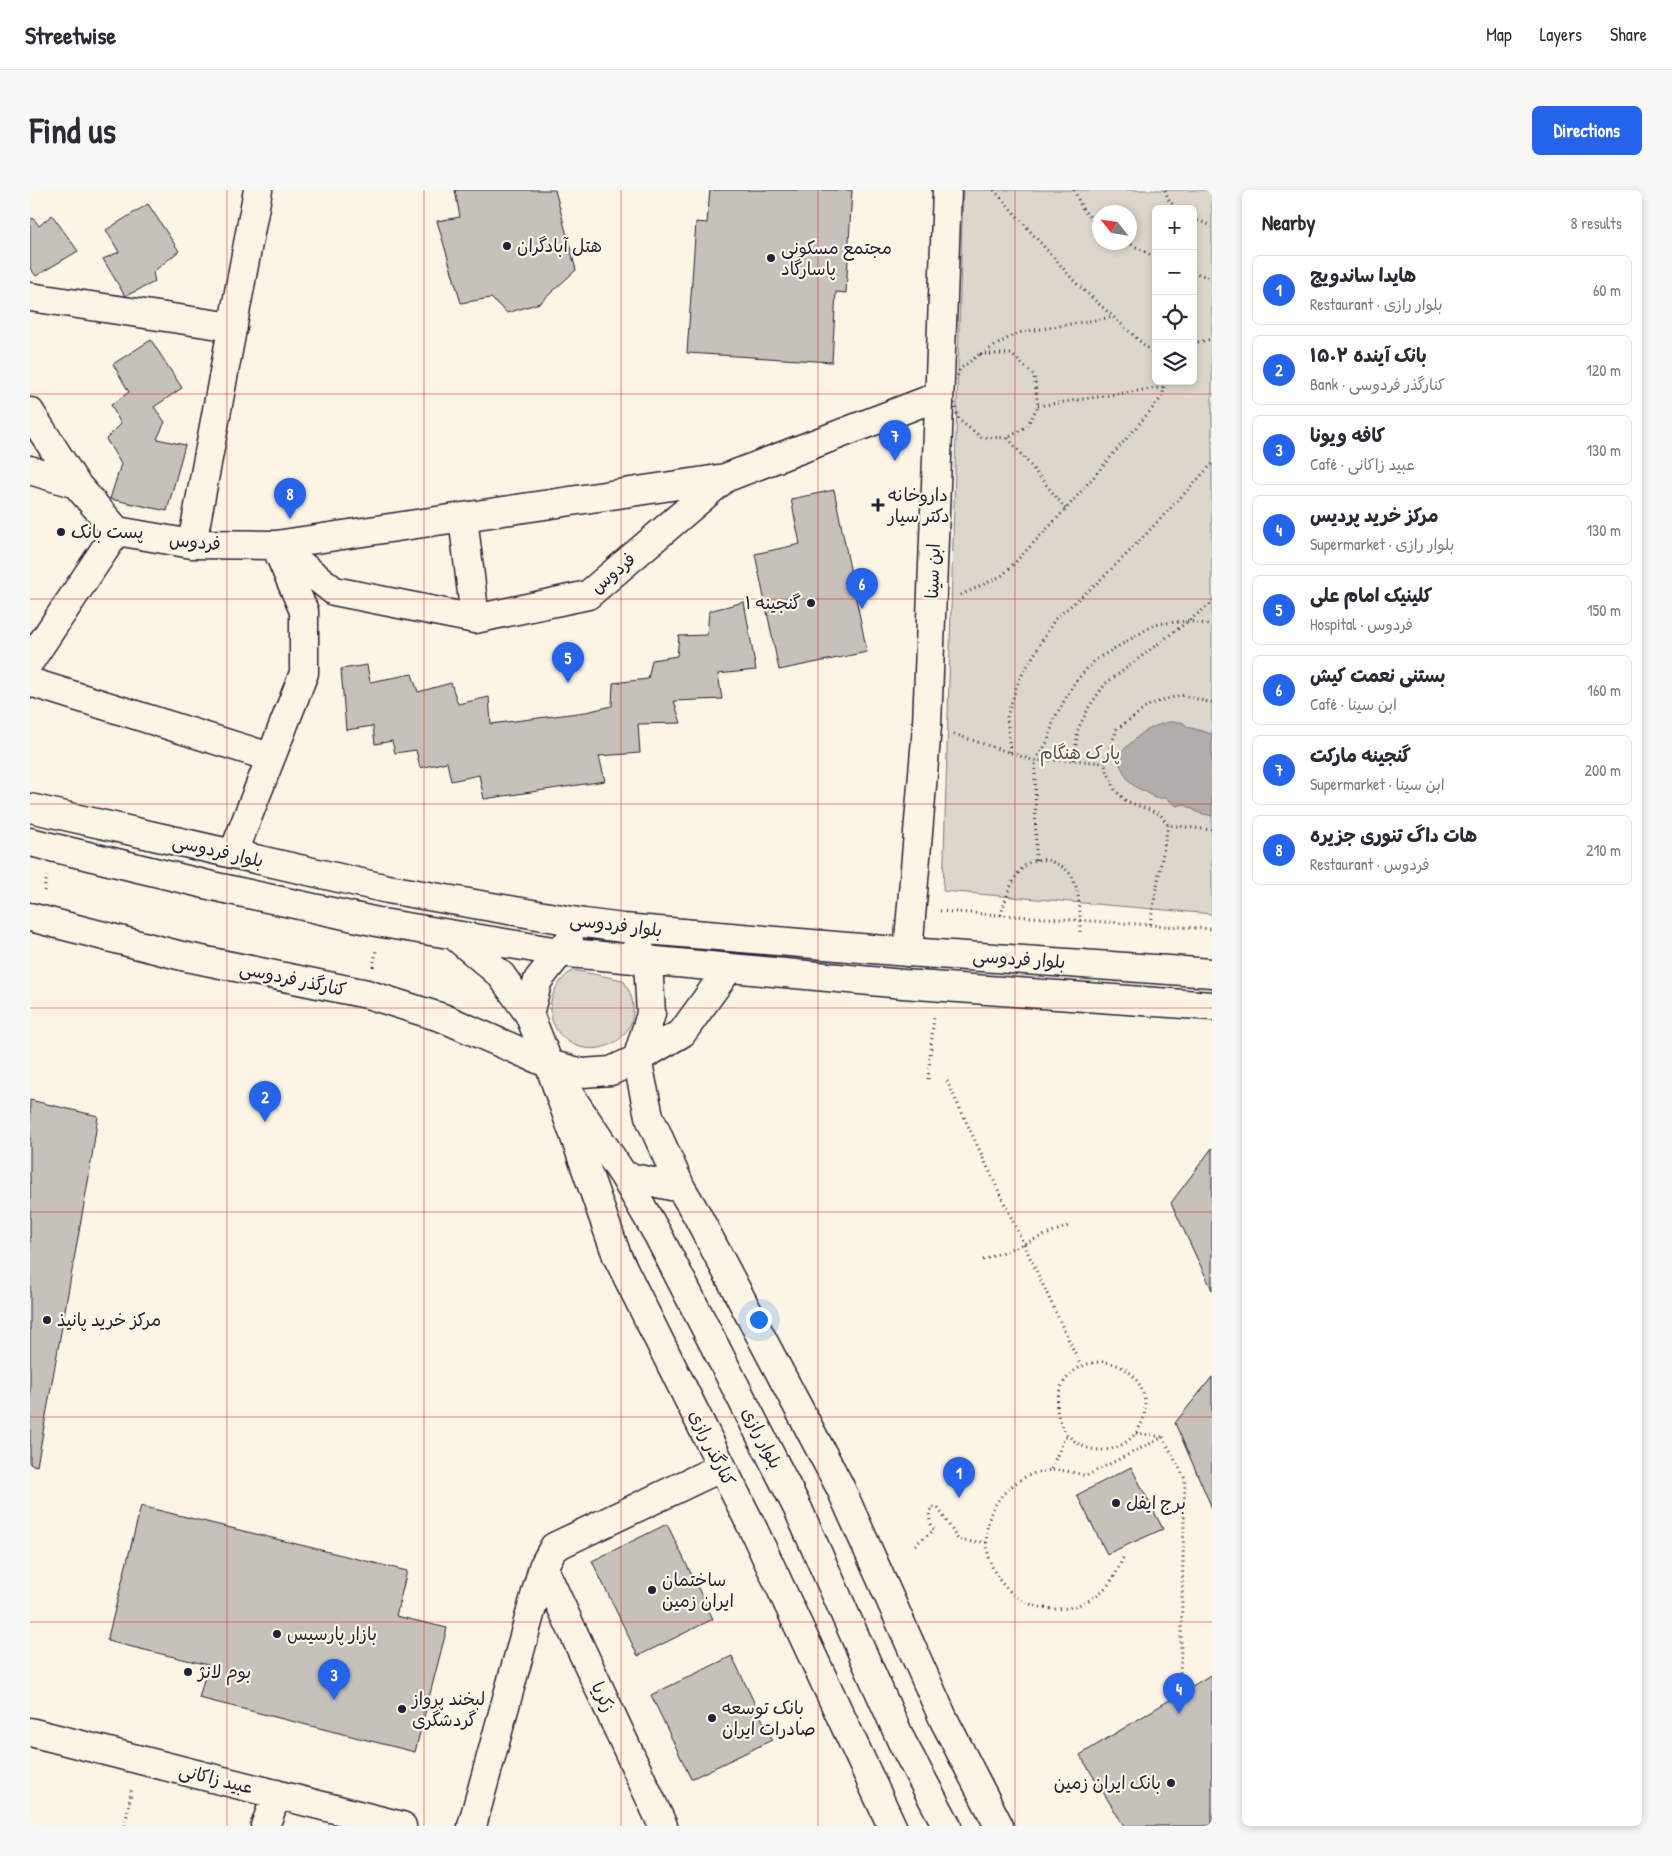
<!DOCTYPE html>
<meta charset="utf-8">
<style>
:root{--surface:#fff;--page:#f7f7f7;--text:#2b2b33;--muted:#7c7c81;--line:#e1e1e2;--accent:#2563eb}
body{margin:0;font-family:"Patrick Hand","Playpen Sans Arabic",sans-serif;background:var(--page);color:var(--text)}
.controls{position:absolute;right:15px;top:15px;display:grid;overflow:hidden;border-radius:8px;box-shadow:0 2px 8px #0003}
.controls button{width:45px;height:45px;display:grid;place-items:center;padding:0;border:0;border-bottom:1px solid var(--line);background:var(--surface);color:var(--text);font:25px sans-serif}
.compass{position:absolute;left:1062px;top:15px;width:45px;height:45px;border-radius:50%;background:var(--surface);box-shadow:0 2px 8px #0003;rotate:300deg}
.you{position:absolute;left:728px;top:1129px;width:18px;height:18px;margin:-12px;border:4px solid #fff;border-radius:50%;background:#1a73e8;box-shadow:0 0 0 8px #1a73e833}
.badge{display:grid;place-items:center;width:32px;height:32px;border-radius:50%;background:var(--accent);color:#fff;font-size:16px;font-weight:700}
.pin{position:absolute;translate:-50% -41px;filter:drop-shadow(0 1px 2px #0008)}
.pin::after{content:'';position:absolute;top:26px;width:18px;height:15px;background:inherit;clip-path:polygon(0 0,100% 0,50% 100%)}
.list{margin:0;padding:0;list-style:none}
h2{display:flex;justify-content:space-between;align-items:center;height:65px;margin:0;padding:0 20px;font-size:21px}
h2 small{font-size:16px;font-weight:400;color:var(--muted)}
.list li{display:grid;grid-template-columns:32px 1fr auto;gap:15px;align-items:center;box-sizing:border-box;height:70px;margin:0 10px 10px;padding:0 10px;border:1px solid var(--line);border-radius:8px}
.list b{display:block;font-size:19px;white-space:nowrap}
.list p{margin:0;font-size:16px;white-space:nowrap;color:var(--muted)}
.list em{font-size:16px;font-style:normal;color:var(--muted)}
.icon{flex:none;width:28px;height:28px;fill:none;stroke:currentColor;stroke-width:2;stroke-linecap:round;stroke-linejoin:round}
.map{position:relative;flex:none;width:1182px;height:1636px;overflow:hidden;border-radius:8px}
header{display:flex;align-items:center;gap:30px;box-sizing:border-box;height:70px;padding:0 25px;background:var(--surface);border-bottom:1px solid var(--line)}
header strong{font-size:24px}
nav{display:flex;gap:28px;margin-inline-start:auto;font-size:18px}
.intro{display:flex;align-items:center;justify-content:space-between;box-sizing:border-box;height:120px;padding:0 30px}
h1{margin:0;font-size:35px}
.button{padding:12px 22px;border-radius:8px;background:var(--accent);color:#fff;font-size:18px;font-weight:700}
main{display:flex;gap:30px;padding:0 30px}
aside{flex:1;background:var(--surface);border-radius:8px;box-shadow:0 2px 8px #0003}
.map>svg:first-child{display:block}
</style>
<header>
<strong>Streetwise</strong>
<nav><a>Map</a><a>Layers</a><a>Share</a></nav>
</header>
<div class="intro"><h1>Find us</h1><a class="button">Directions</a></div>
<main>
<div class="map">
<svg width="1182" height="1636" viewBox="0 0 1182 1636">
<rect width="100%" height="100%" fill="#fcf5e5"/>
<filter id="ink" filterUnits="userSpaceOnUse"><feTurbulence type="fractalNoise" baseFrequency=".02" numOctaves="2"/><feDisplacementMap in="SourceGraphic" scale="10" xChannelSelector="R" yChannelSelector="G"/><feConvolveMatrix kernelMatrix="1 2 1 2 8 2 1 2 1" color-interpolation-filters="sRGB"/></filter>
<g filter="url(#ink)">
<!-- green -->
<path fill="#dcd6cc" stroke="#7f7c84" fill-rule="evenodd" d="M933,0H1182V724L913,701ZM1126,19H1163V191H1126ZM1070,22H1100V52H1070Z
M543,780L593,790C598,798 602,806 603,815C607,857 553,874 528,842C524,836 521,829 520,821C520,803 529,790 543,780Z"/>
<!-- water -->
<path fill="#b2adab" stroke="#78757e" d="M1139,532H1152L1158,537L1182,544V626L1169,623L1154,614L1147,616L1136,608H1124C1118,601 1110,601 1103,595C1098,592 1088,572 1087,566C1093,561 1098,555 1104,550C1114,540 1126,535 1139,532Z"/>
<!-- building -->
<path fill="#c6c1bb" stroke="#22223b" d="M425,0H525L546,80L510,113L477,123L461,108L431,113L407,31L430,27Z
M680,0H822L816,103L806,102L802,172L657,163L666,32L677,33Z
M118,14L149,61L123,82L125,92L95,106L73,69L89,62L76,40Z
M22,25L48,61L6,86L0,78V30L3,28L9,36Z
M121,150L152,198L124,217L135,232L127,249L155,255L137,321L80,309L91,274L76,249L91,234L81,215L99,202L83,174Z
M804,300L837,462L749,480L725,364L770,354L761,309Z
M714,412L726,480L688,484L692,509L644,511L651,533L608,534L610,563L569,566L575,591L454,609L449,585L421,591L417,572L390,578L386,560L365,563L362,551L345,554L343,536L316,540L311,479L337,475L340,492L382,484L388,502L421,493L428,514L459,507L461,534L556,522L582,516L583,493L618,489L622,470L647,466L649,446L677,445L679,421Z
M0,910L68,926L59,986L7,1276L0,1274Z
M1182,958V1100L1141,1013Z
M1182,1187V1318L1145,1233Z
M1101,1277L1133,1339L1077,1364L1047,1305Z
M111,1316L377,1381L366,1426L417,1438L385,1562L169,1508L178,1475L77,1451Z
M637,1334L683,1429L608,1466L562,1371Z
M702,1466L742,1550L661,1589L621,1505Z
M1182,1484V1636H1094L1050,1565Z"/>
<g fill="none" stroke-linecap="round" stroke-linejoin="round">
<!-- minor casing -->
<g stroke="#22223b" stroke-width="31">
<path id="minor" d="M0,107L203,137
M0,222L46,294L87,341L162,354L246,355L695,288L909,206
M0,280L46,294
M433,327L445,429
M162,354L228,0
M246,355L304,401L445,429L558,405L695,288
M0,471L87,341
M0,492L240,567
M203,664L274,483V421L247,359
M0,727L152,766L337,804L413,828L519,874L587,1066L724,1341L862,1636
M878,762L897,536L917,0
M513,1377L633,1636
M0,1542L372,1636
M235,1636L247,1604
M442,1636L513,1377L524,1357L692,1277"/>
</g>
<!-- major casing -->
<g stroke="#22223b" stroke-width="31">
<path id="major" d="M0,618L358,699L554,733L593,738L878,762L1182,783
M0,652L191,698L352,733L529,762L873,794L1182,816
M425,746L471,785L499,824L519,874L594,986L628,1045L768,1319L872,1552L917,1636
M607,757L618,772L621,824L607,869L619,926L651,998L667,1025L810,1297L914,1530L969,1636
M499,824L508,790L539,751
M519,874L552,883L581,881L607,869L652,843L699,778
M594,986L651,998"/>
</g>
<!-- path -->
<path stroke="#22223b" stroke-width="3" stroke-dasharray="1 4" stroke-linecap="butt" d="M964,0L1046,93L1123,163L1126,162
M1044,0L1053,20L1070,37
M1135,0L1139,11L1148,19
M1163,29L1178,34L1182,33
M1097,52L1126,68
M1163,82L1182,89
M1163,153L1182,149
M1123,163L1126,168
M950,164H981L1004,185L1008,216L997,236L978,248L951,247L929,230L921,203L930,179Z
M951,164L987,143L1083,127
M1008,216L1133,197
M978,248L1036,319
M931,405L973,385L1036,319L1133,206L1134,191
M1182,513L1151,505L1121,514L1087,539L1074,573L1085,600L1096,611L1130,624L1138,635L1182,640
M924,544L1005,571L1044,570L1074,573
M980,562L977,526L989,490L1025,429L1064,396L1101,360L1182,274
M1044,570L1048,539L1059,517L1075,494L1182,413
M1006,670L1005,571L1018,551L1024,529L1045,492L1065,470L1126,434L1158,431L1182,435
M14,701L17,686
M910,721L1182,739
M971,725C978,700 991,657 1025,673C1034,677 1041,682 1044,691C1051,709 1050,726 1050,745
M1120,734L1138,635
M343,777L346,761
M898,889L904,825
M917,891L1051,1176
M953,1070L1038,1036
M1027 1216a44 44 0 1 1 88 0a44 44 0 1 1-88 0Z
M1106,1243L1133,1247
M1133,1247L1155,1289L1150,1491
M1021,1279L1037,1243
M885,1355L904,1340L900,1332L899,1322L903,1317L908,1318L929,1351L956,1352
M1093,1368C1088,1380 1083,1391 1073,1400C1024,1444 951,1406 957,1341C958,1323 968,1307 982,1296C1004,1277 1030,1277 1056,1286L1133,1247
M95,1636L102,1597"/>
<!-- minor -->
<use href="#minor" stroke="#fcf5e5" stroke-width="28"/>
<!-- major -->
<use href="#major" stroke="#fcf5e5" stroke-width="28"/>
</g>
</g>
<!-- grid -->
<path fill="none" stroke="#d62828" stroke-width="1" stroke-opacity="0.55" d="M197,0V1636M394,0V1636M591,0V1636M788,0V1636M985,0V1636M0,204H1182M0,409H1182M0,614H1182M0,818H1182M0,1022H1182M0,1227H1182M0,1432H1182"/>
<!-- markers -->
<g fill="#22223b" stroke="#fcf5e5" stroke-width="2">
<circle cx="477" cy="56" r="5"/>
<circle cx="741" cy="68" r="5"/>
<path d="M845.5 307.5h5v5h5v5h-5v5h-5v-5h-5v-5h5z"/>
<circle cx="31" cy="342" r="5"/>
<circle cx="781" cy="413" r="5"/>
<circle cx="17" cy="1130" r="5"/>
<circle cx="1086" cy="1313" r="5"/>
<circle cx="622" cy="1400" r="5"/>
<circle cx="247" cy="1444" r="5"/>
<circle cx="158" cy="1482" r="5"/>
<circle cx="372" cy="1519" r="5"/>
<circle cx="682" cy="1528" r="5"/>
<circle cx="1141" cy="1593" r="5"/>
</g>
<g text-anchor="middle" stroke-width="4.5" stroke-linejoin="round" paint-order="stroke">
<!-- poi labels -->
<g font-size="18" fill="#22223b" stroke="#fcf5e5" text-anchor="start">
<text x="487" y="62">هتل آبادگران</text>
<text x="751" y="64">مجتمع مسکونی<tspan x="751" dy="21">پاسارگاد</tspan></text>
<text x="858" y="311">داروخانه<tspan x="858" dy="21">دکتر سیار</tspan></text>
<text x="41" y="348">پست بانک</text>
<text x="771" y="419" text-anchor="end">گنجینه ۱</text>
<text x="27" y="1136">مرکز خرید پانیذ</text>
<text x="1096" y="1319">برج ایفل</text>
<text x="632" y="1396">ساختمان<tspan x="632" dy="21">ایران زمین</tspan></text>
<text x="257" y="1450">بازار پارسیس</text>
<text x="168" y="1488">بوم لانژ</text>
<text x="382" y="1515">لبخند پرواز<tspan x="382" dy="21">گردشگری</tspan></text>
<text x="692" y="1524">بانک توسعه<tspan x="692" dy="21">صادرات ایران</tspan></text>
<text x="1131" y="1599" text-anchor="end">بانک ایران زمین</text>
</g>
<!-- street labels -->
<g font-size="18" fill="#22223b" stroke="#fcf5e5">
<text transform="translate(165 352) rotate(5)" y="6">فردوس</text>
<text transform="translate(903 381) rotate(-88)" y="6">ابن سینا</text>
<text transform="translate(583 383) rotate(-40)" y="6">فردوس</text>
<text transform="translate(188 661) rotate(13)" y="6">بلوار فردوسی</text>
<text transform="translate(586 735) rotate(7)" y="6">بلوار فردوسی</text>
<text transform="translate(989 769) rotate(4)" y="6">بلوار فردوسی</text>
<text transform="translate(263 789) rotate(12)" y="6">کنارگذر فردوسی</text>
<text transform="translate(732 1248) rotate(63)" y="6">بلوار رازی</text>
<text transform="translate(682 1258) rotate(64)" y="6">کنارگذر رازی</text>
<text transform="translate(573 1507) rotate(65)" y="6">زکریا</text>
<text transform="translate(186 1589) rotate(14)" y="6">عبید زاکانی</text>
</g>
<!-- park labels -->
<g font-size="18" fill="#504f5f" stroke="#fcf5e5">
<text x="1050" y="569">پارک هنگام</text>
</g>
</g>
</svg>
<div class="controls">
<button>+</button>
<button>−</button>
<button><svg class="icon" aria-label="locate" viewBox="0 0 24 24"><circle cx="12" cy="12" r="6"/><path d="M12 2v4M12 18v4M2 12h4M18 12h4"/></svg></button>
<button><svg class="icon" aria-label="layers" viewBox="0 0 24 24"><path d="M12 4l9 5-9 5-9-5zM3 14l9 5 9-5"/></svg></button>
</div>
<svg class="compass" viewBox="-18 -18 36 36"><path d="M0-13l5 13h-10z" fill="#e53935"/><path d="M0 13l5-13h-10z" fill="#7c7c81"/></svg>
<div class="you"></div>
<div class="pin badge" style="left:929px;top:1308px">1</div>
<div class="pin badge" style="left:235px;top:932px">2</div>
<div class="pin badge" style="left:304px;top:1510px">3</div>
<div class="pin badge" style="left:1149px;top:1524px">4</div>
<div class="pin badge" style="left:538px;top:493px">5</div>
<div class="pin badge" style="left:832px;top:419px">6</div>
<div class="pin badge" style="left:865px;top:271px">7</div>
<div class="pin badge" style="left:260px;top:329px">8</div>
</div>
<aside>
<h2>Nearby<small>8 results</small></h2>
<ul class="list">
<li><span class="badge">1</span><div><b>هایدا ساندویچ</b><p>Restaurant · بلوار رازی</p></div><em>60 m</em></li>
<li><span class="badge">2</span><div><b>بانک آینده ۱۵۰۲</b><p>Bank · کنارگذر فردوسی</p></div><em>120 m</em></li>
<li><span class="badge">3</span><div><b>کافه ویونا</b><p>Café · عبید زاکانی</p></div><em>130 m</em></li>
<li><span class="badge">4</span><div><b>مرکز خرید پردیس</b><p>Supermarket · بلوار رازی</p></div><em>130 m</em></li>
<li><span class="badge">5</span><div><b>کلینیک امام علی</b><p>Hospital · فردوس</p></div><em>150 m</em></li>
<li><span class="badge">6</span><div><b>بستنی نعمت کیش</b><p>Café · ابن سینا</p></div><em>160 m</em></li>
<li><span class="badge">7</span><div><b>گنجینه مارکت</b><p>Supermarket · ابن سینا</p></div><em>200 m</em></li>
<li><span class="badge">8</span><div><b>هات داگ تنورى جزيره</b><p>Restaurant · فردوس</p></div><em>210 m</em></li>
</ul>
</aside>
</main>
